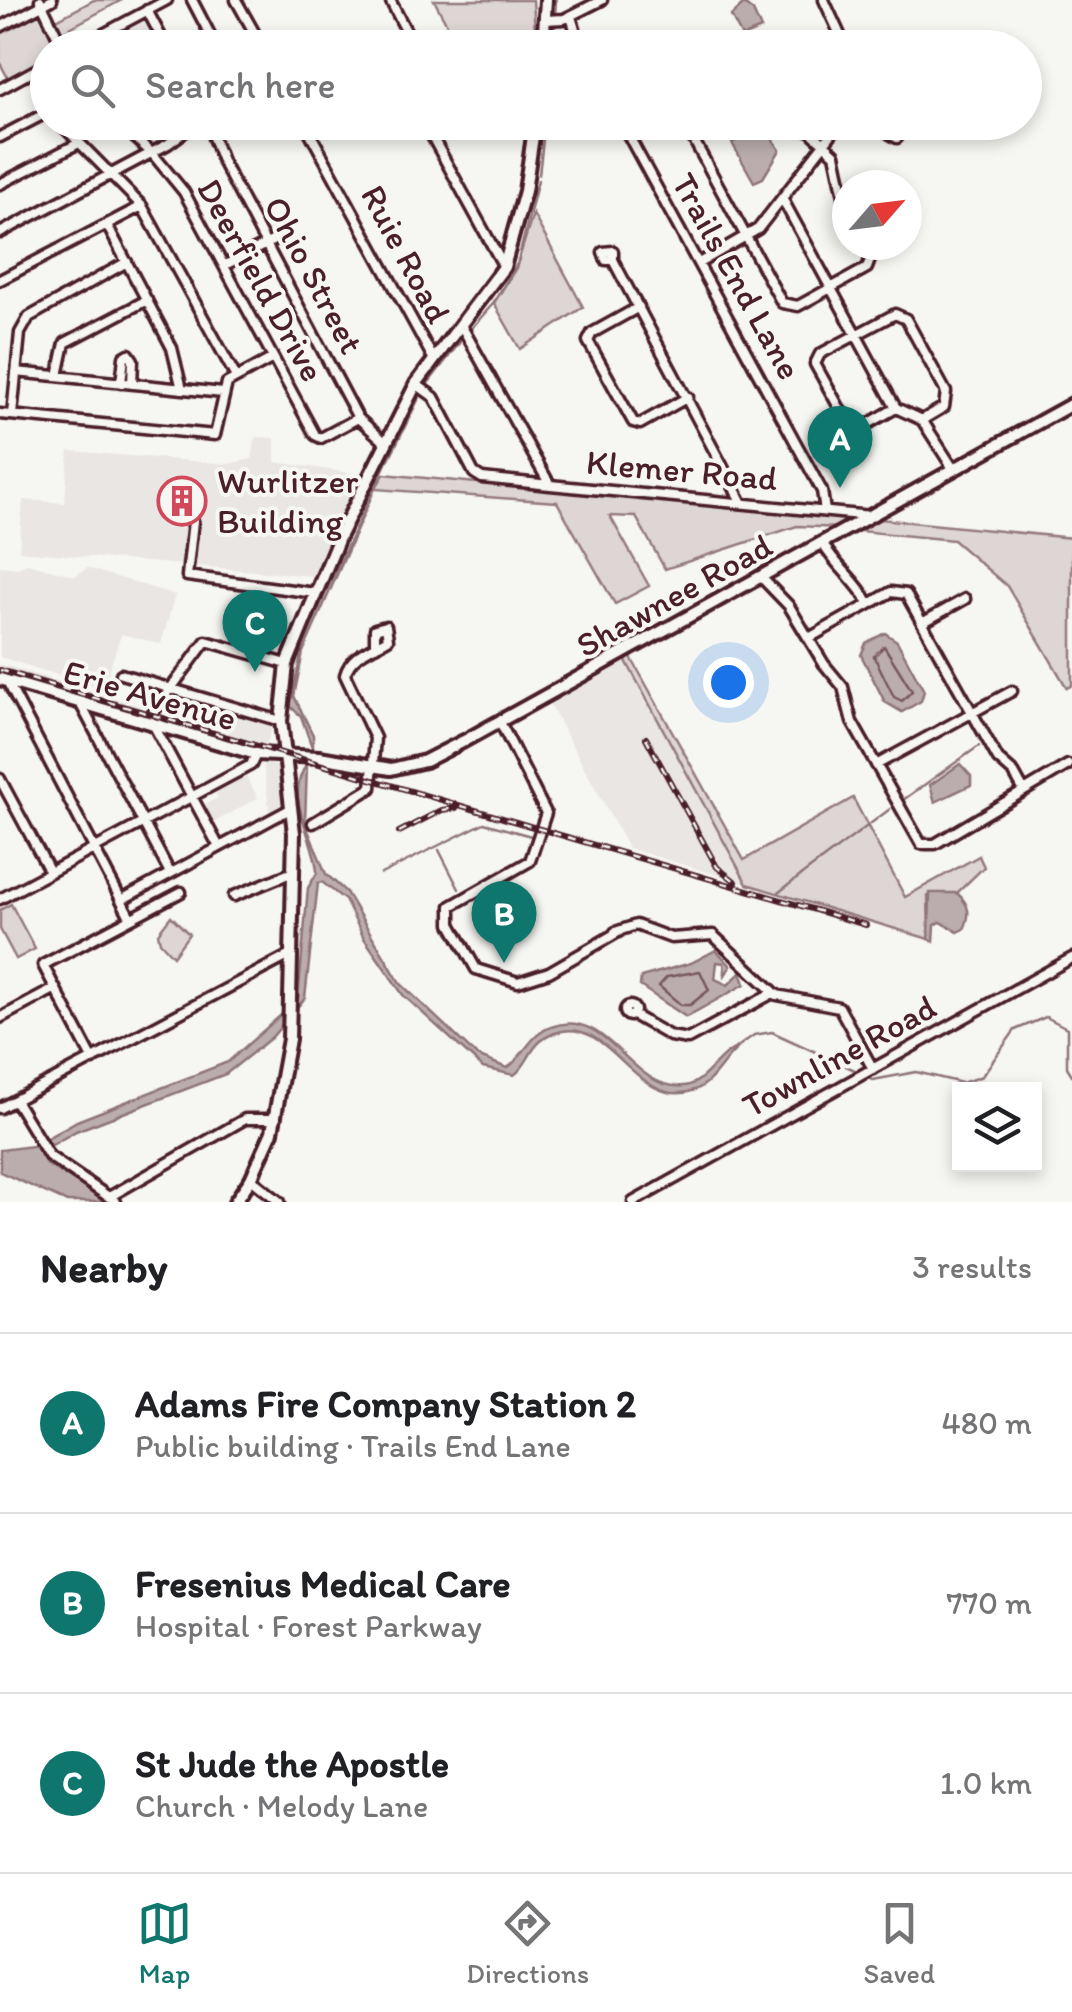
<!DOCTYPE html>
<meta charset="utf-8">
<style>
:root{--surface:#fff;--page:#f2f2f2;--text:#202124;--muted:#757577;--line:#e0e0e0;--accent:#0f766e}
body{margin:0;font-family:Itim,sans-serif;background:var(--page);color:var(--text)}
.controls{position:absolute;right:30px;bottom:30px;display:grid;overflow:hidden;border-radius:0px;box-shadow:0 5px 15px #0003}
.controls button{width:90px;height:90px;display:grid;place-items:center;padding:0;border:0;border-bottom:2px solid var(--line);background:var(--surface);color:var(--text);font:50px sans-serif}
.compass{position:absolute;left:832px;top:170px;width:90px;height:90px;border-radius:50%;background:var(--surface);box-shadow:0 5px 15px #0003;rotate:62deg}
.you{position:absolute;left:728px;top:682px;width:35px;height:35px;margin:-25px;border:8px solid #fff;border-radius:50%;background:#1a73e8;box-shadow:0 0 0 15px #1a73e833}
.badge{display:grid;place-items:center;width:65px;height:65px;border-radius:50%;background:var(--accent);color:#fff;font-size:32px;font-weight:700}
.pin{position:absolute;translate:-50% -82px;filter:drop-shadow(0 2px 5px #0008)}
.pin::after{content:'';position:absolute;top:52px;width:35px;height:30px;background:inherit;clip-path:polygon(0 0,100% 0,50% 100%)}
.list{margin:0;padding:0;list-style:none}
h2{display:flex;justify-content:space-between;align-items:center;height:130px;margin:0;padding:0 40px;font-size:42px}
h2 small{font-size:32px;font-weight:400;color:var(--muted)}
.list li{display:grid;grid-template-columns:65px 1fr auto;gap:30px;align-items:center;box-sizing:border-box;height:180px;padding:0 40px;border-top:2px solid var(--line)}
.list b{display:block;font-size:38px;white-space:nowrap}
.list p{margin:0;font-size:32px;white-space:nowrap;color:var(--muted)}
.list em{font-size:32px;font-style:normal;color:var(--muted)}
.icon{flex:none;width:55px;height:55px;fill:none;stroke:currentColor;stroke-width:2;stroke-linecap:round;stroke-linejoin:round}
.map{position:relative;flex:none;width:1072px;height:1202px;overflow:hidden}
.search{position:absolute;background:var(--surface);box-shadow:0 5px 15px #0003;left:30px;right:30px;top:30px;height:110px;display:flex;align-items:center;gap:25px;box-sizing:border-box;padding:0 35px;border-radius:55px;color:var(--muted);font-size:38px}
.sheet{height:670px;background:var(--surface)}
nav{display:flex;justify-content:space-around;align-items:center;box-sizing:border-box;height:140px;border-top:2px solid var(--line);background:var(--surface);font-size:28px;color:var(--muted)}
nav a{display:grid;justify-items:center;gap:5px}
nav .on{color:var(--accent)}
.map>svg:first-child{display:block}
</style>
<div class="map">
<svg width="1072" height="1202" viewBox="0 0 1072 1202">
<rect width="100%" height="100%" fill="#f6f6f2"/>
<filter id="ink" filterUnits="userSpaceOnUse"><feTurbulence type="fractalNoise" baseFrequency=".01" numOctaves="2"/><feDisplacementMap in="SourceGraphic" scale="20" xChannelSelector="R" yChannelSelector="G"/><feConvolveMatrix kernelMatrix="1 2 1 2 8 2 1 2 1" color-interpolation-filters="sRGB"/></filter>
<g filter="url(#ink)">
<!-- built -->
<path fill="#e9e6e3" d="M146,15L163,48H85Z
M122,123H190L152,149Z
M256,437L275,438V462L364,475L314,576L19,551L23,500L65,503L69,451L228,464L252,459Z
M27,563L75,576L87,568L175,595L161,644L121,634L103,689L0,657V566L18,568Z
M625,659L747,884L628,848L548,701Z
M0,664L50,679L47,688L0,674Z
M55,680L150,709L145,716L52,690Z
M235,712L273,723L266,747L228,735Z
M263,762L280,767L286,807L270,815Z
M244,773L258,798L213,823L204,805L218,798L214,789Z"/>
<!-- green -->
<path fill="#ddd6d5" stroke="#947a80" stroke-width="2.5" d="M94,0H122L53,37L57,47L48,48L47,59L8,78L0,63V31L40,12L47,25Z
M434,0H533L536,47H459Z
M533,214L583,307L520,349L494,303L516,268Z
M384,474L857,520L841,528L797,526L665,569L636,517L610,516L649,586L615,604L557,502L375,489Z
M880,519L1072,538V685L1067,688L1007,586L953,540L859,531Z
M629,654L744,860L853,798L905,897L979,856L984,867L957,893L928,896L929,939L747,884L625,659Z
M11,904L35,949L16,959L0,929V910Z
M171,916L189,934L173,956L160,942L158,933Z"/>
<!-- water -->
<path fill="#bbadae" stroke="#8e747a" stroke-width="2.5" d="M744,4L753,11L761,29L742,37L731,16Z
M758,127L768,132L780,150L763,178L754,182L732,143Z
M387,461L303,652L294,696L313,735V750L301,716L290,706L305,637Z
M885,633L897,641L924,691L921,701L902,712L885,702L861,655L866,643Z
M307,764L305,823L326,874L346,892L400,983L477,1056L507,1068C523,1058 530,1034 551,1027C609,1005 630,1092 684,1086C706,1084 717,1054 739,1047C723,1059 714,1083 695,1090C636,1113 610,1012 555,1033C528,1043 531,1063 514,1075L483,1068L403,995L364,938L345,900L322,882L318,883L305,998L272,1037L226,1074L76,1131L40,1152L46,1164L110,1202H67L0,1172V1150L33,1146L77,1121L228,1062L298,1000L308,888L317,873C316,837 282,799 307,764Z
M960,764L971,776V785L935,802L930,785Z
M930,893H957C970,905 971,914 964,929L958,932L941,922L935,925L934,941L929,939Z
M716,950L731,966L725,975L724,963L717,962L715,979L728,985L741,972L745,984L686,1017L640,986L641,977L691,963Z"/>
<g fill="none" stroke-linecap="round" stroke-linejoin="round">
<!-- shore -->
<path stroke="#77585f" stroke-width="2.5" d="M884,646L912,691L902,701L894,697L874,656Z
M700,971L709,990L690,1005H681L659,986L667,977Z"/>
<!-- stream -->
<path stroke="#8e747a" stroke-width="2.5" d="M555,16L556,0
M553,48L555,24
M539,175L545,122
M518,261L538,180
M469,331L492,305L517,264
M426,386L464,337
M388,461L422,392
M903,800L979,746
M439,850L459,889
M381,874L484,823L531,836
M779,892L890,809
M736,1048L754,1035L772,1032L859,1072
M865,1077L873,1080L916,1072L962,1083L982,1076L1015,1030L1046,1017L1067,1028V1067L1072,1075"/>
<!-- minor casing -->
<g stroke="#4a1f2b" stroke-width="15">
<path id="minor" d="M40,0L63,48
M192,0L217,48
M236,0L263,48
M390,0L415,48
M824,0L846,48
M147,10L167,48
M571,17L581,48
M545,20L564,19L602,0
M0,27L52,0
M77,48L167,0
M664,48L669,42L674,48
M0,89L48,63
M59,122L142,206L236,377
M117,122L152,153L184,192L315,435L321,438L358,418
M207,122L222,161L358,418L386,443
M304,122L433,358
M424,122L504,267
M621,122L822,491L825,511
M684,122L782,303L798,306L867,268L871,257L866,245
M800,122L835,154L847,210
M892,122L901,132L897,138L890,134L893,125
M0,137L48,112
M0,184L77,144
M783,200L896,408L922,420L954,470
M107,225L172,348L182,389
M0,233L168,144L198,122
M613,260H606L603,252L613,251V260L742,503
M699,263L758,229L841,122
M225,265L286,234
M0,280L142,206
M639,307L592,333L588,341L633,422L640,424L688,397
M461,325L550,485L871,516
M16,372L223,393
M58,376L65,343L147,300
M121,383L124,357L129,354L133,360L132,384
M416,384L434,397L474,473L482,478L550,485
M896,408L868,424L855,425L845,418L815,364L820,354L895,314L906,319L946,392L944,407L922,420
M0,414L215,435L227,383L273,358
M12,415L20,333L29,317L127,262
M193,521L187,576L315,593
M823,544C836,567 857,580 869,604
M762,578L789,606L824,664L843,687L852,722L921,844H935L1068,765
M922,623L965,599
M809,638L891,592L906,594L998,759L1014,773L1024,791
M121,674L281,721
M7,681L130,917
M80,703L170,873
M146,722L206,641L287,664
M500,722L546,813L530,861L451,906V924L476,969L518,982L549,972L620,931
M153,724L219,847
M876,765L1012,691
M0,779L50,872
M313,823L371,788L375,738L345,675C350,655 371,649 388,639L386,626L375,629V646
M234,896L293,872
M0,899L251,765L256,754
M123,899L292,808
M615,932L636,925L671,938L713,935L777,995L839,1007L873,1069
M625 1011a5 5 0 1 1 10 0a5 5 0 1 1-10 0Z
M633,1015L670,1036L688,1039L773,993
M0,1018L54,989
M93,1060L43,965L181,892
M15,1100L49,1156L116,1202
M0,1108L292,954
M251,1179L280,1202
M109,1197L245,1119H276
M633,1202L1072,958"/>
</g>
<!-- major casing -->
<g stroke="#4a1f2b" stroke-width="18">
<path id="major" d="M543,48L546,0
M0,679L256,754L319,757L391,769L425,761L464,741L1072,404
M235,1202L251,1179L272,1132L289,1039L294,833L281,721L287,664L340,535L416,384L504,267L525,191L535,122"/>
</g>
<!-- minor -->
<use href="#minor" stroke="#f6f6f2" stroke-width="8"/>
<!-- major -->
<use href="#major" stroke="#f6f6f2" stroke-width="10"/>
<!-- rail casing -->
<g stroke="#4a1f2b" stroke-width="6">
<path id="rail" d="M0,670L866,925
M646,738L717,867L736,882
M399,832L442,810L456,808"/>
</g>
<!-- rail -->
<use href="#rail" stroke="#f6f6f2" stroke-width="2.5" stroke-dasharray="8" stroke-linecap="butt"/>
</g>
</g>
<!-- icons -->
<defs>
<g id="building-ring" transform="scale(2.5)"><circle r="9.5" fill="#f6f6f2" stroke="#d1495b" stroke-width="1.5"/><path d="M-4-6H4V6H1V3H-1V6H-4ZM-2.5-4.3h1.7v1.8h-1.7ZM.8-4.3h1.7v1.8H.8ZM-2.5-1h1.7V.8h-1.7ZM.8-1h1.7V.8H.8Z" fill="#d1495b"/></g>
</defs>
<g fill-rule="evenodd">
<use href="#building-ring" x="182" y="501"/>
</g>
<g text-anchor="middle" stroke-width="8" stroke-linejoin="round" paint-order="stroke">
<!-- street labels -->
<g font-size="35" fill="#4a1f2b" stroke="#f6f6f2">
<text transform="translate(406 254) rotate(62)" y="12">Ruie Road</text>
<text transform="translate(314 275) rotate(62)" y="12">Ohio Street</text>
<text transform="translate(737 276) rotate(61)" y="12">Trails End Lane</text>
<text transform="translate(261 280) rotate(61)" y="12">Deerfield Drive</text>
<text transform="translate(682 470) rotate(5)" y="12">Klemer Road</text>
<text transform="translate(674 595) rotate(-29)" y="12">Shawnee Road</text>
<text transform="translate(150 695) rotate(16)" y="12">Erie Avenue</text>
<text transform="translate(839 1056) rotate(-29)" y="12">Townline Road</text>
</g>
<!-- poi labels -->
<g font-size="35" fill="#4a1f2b" stroke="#f6f6f2" text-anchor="start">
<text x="217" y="493">Wurlitzer<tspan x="217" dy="40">Building</tspan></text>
</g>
</g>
</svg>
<div class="controls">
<button><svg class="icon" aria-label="layers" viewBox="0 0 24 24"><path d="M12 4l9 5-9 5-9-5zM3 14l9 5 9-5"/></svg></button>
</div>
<svg class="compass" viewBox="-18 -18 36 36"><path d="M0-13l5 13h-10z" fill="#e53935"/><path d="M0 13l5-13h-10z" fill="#757577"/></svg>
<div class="you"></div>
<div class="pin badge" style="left:840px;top:488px">A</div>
<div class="pin badge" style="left:504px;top:963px">B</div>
<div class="pin badge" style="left:255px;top:672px">C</div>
<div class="search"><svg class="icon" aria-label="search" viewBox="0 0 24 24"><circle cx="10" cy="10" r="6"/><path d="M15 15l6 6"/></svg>Search here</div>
</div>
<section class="sheet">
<h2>Nearby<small>3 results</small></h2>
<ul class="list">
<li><span class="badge">A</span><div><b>Adams Fire Company Station 2</b><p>Public building · Trails End Lane</p></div><em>480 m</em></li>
<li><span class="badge">B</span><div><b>Fresenius Medical Care</b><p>Hospital · Forest Parkway</p></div><em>770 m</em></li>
<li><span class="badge">C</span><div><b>St Jude the Apostle</b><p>Church · Melody Lane</p></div><em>1.0 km</em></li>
</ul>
</section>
<nav>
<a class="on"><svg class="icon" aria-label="map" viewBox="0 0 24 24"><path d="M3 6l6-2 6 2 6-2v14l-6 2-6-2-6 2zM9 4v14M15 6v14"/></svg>Map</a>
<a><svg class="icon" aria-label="directions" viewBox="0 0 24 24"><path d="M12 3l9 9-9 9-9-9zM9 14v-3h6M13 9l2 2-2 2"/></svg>Directions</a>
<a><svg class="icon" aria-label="saved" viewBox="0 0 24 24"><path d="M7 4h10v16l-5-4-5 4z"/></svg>Saved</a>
</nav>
